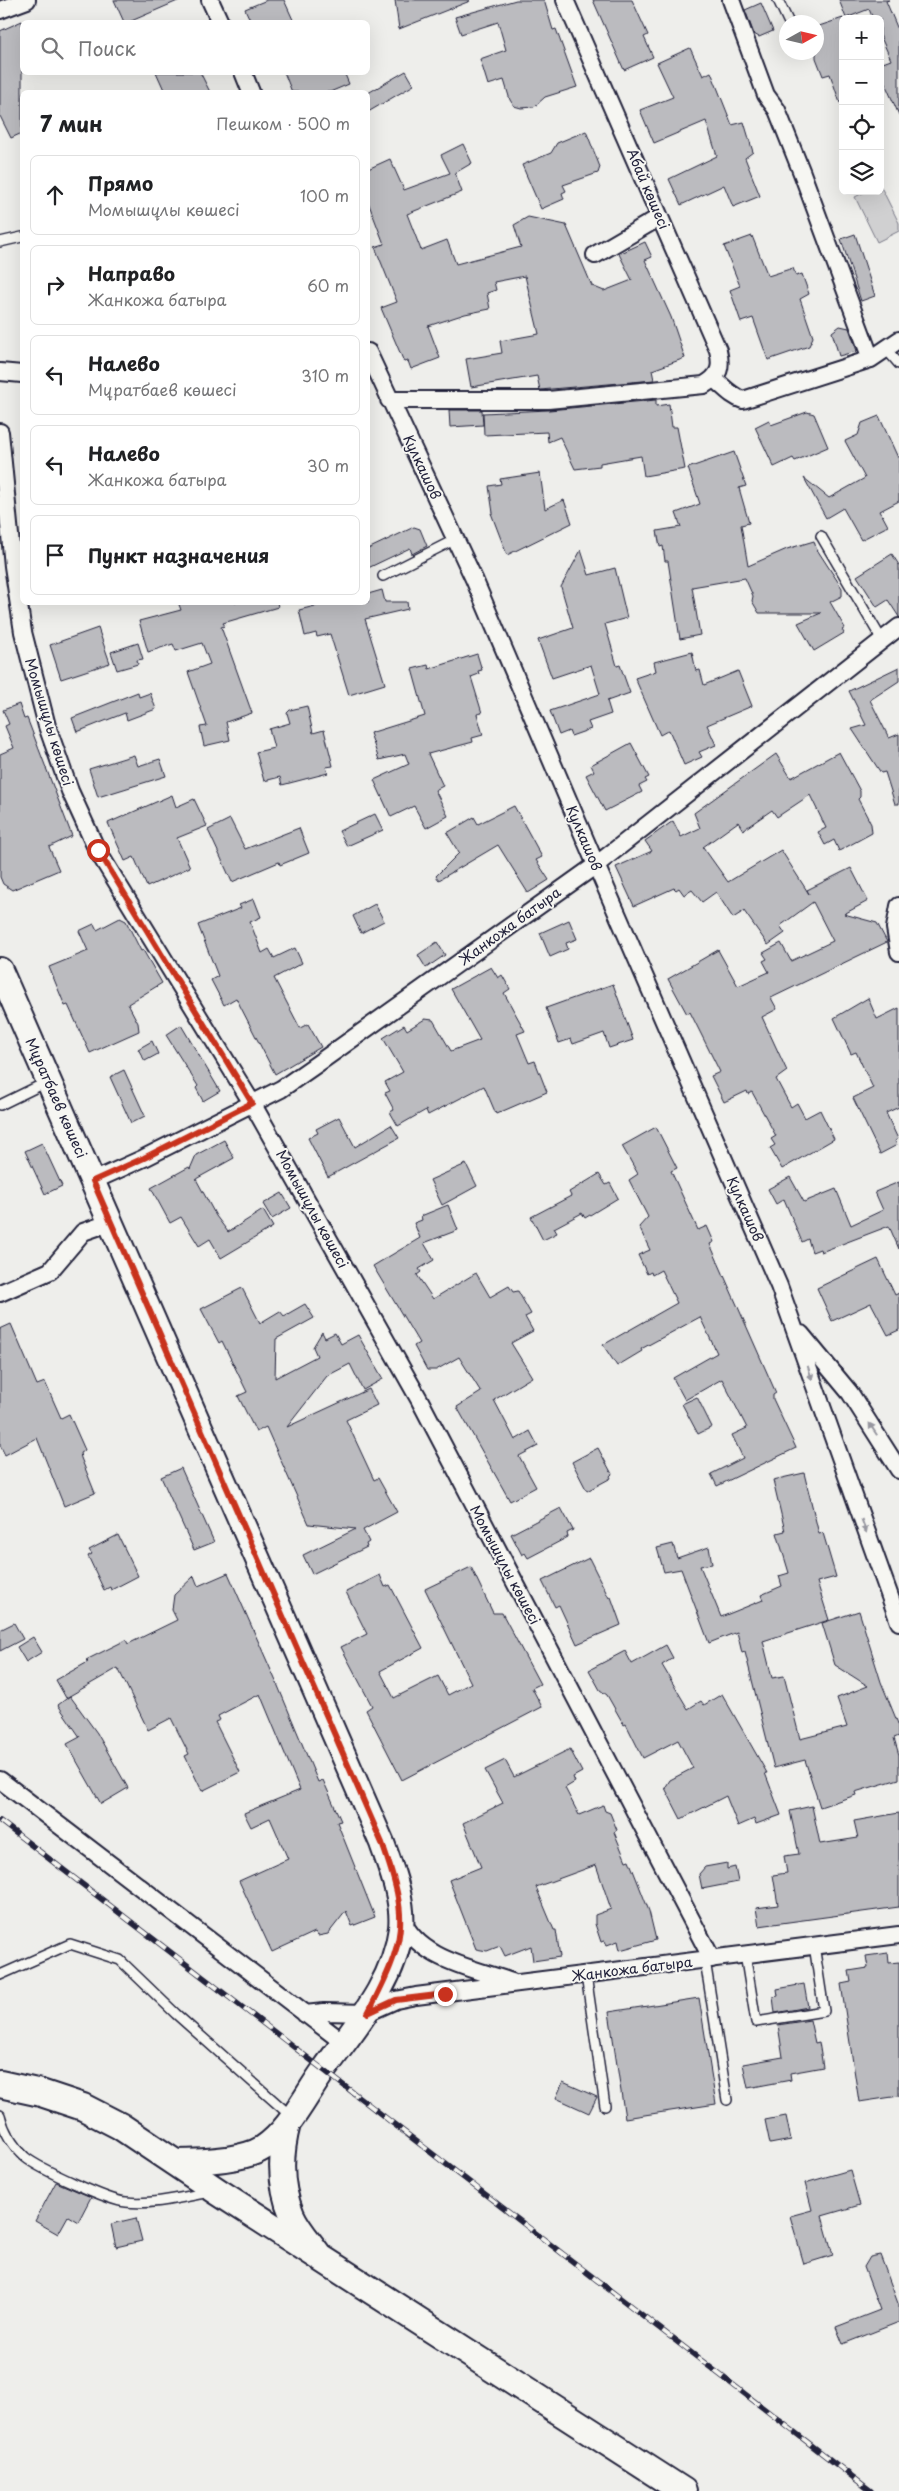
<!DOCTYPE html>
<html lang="ru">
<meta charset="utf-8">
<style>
:root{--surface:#fff;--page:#f2f2f2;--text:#202124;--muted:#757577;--line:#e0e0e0}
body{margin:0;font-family:"Playpen Sans",sans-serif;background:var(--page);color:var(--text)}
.controls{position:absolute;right:15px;top:15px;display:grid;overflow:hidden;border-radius:8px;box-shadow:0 5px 20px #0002}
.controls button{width:45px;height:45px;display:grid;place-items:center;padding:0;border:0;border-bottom:1px solid var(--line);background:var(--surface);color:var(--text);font:25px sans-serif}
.compass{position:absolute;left:779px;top:15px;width:45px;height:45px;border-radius:50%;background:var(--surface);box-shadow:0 5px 20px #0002;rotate:82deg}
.stop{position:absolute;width:15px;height:15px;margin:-11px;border:4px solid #c8321e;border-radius:50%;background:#fff}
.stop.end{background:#c8321e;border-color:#fff;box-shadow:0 1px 5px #0008}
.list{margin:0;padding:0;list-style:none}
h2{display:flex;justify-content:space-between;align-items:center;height:65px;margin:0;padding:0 20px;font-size:21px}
h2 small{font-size:16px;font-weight:400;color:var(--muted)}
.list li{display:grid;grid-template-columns:32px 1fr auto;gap:15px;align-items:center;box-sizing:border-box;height:80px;margin:0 10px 10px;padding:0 10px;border:1px solid var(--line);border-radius:8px}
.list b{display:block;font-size:19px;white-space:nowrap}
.list p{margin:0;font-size:16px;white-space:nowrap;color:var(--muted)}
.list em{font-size:16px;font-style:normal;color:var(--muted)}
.icon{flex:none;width:28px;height:28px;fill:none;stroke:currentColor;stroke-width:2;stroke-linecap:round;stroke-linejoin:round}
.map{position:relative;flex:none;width:899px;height:2491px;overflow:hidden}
.search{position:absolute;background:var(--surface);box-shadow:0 5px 20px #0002;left:20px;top:20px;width:350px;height:55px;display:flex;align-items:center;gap:12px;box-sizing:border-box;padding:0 18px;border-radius:8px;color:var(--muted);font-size:19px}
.panel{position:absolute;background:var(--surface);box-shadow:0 5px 20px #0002;left:20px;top:90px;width:350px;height:515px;border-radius:8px}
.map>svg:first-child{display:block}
</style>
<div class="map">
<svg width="899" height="2491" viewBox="0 0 899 2491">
<rect width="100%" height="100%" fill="#eeeeeb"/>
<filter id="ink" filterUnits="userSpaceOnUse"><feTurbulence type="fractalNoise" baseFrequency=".02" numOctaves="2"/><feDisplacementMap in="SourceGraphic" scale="10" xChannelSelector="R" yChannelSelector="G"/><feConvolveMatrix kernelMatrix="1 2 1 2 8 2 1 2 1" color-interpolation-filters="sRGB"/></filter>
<g filter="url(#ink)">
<!-- green -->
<path fill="#d0d0d1" stroke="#797986" d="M880,185L899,223V231L877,242L855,197L867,191H880Z"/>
<!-- building -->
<path fill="#bbbbbf" stroke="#22223b" d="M114,0H180L129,22H124Z
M267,0H284L294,22H251L245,9Z
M395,0H469L470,1L399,29Z
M516,0H544L553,30L556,29L577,87L545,97L534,107L521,108L514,106L510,100L504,80L488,85L480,59L506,50L498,22L461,34L455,17Z
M593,0H632L648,35L644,37L653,57L624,70Z
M839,0H889L886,1L899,32V115L880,72V64L891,60L880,35V19H873L869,9L846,18Z
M761,3L773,31L759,37L754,34L745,10Z
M843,18V102L840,103L830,74L823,76L816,58V27Z
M22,21V133L11,138L0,116V31Z
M690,48L703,76L711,72L732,125L744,122L753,152L745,158L760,196L733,207L724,185L681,205L669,179L717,156L706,121L654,143L640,110L673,97L657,63Z
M406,71L414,85L368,112V93Z
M156,72H200L210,92H165Z
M284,72H344L349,84L330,92H292Z
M586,131L600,167L598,173L563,185L566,191L562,193L564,199L541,209L522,165L551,153L557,143Z
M463,144L472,163L455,173L462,192L407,214L421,250L447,240L456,264L521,247L514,225L528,217L566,225L592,286L604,291L632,280L619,254L645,242L652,257L645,260L671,317L685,358L652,370L654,380L540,390L537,376L471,387L466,359L502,353L500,341L539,334L525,276L494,282L496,290L487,293L490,309L465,314L428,326L440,358L411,369L408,361L404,362L381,308L397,302L375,247L384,244L368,202V169L390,159L404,190L450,173L441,155Z
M855,234L875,296L861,301L841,239Z
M752,236L768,276L793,268L796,276L802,274L809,294L800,299L813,337L809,346L768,360L753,318L741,322L730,290L740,286L724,246Z
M840,326L849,328L857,351L839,356L832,332Z
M656,400V406L669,404L672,427H677L685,469L644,476L641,456L600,463V466L575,469L560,437L548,442L547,432L484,435L483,413L549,410Z
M449,410H482L483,425L450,427Z
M807,412L814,414L828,447L795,461L793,458L774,467L755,427L769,420L771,425Z
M879,416L899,460V501L880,511L888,526L861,540L843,508L826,518L804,478L829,498L865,478L845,441L858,435L862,423Z
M734,452L746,486L739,488L749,523L741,525L748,566L787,549L814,541L816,548L842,588V596L830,602L845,628L842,630L844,633L814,651L798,623L821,613H759L752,601L753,596L745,578L692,587L700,635L680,639L668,561H665L663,546L660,547L657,531L681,527L676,513L700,504L688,468Z
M540,473L545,509L564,500L572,523L507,555L491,513H493L489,486L501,484L500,479Z
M414,527L420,529L427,546L412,554L410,548L368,568V549Z
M581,550L589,575L615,568L627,618L605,624L617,666L620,665L630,693L607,701L611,714L588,722L591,729L571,736L569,731L559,735L550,711L600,694L591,665L552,678L538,640L573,628L561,587Z
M892,554L899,565V617L888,600L877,607L857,576Z
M382,590L385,602H407L408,609L365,619L385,684L349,695L330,634L317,637L316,633L305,636L299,610L331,602H368V594Z
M178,602H277L278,607L223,623L225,626L221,627L252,713L226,722L230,740L204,746L200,727L207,726L188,672L210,664L202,643L176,651L173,644L148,652L139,621L181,610Z
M98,628L110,663L61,679L50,645Z
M138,643L143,659L137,660L138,664L117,670L111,652Z
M692,652L696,671L700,670L704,685L738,671L752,706L707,725L716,745L699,752L702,757L684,765L669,730L660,735L635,678L656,671L654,662Z
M477,654L482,670L478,671L479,674L471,677L482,713L477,714L483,735L472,738L473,742L428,754L443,786L435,790L448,816L426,828L414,806L391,817L374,780L409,764L405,754L379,760L370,733L425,716L412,669L428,665L429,669Z
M899,667V681L870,700L889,738L899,734V804H895L885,772L881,773L852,729L866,725L849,691Z
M138,692L139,697L150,693L156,709L127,720L125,713L77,732L72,718Z
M19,704L24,719L27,718L72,836L49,847L59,870L12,890L3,884L0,877V754L14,748L5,726L9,724L3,710Z
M307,706L313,733L324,730L333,766L326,767L328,773L282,785L280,777L264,781L256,752L274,748L269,729L290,723L287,713L290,710Z
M631,743L649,777L645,779L647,782L639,786L642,792L605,811L586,775L594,771L591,765Z
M839,752L860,791V797L858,799L871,824L872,833L839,851L834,840L825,845L818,832L826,828L810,795L777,817L772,810L743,830L738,822L703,847L728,882L781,850L809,894L807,890L851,868L868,901L844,914L877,923L887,942L771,998L777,1009L762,1017L787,1071L776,1079L791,1107L797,1103L805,1118L820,1110L834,1139L782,1169L770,1148L775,1145L771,1139L776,1136L752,1092L748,1094L747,1091L724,1102L711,1076L720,1072L690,1012L687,1014L668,979L718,950L738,986L769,972L763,961L767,959L763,953L781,943L791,961L833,941L813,902L780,926L785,933L768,945L744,911L733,918L716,892L702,902L692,890L684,895L679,888L676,890L674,888L634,906L616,867L652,851L645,841L673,821L681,837L700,828L694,813L776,754L791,778Z
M134,755L138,766L160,759L166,776L98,797L89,769Z
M172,795L176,807L194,799L207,826L177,838L190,867L147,887L134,857L125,861L108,823Z
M514,806L542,857L536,860L549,880L528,893L498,845L439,880L436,876L459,853L447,833L474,817L478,824Z
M375,814L383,830L347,846L339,831Z
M230,819L245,849L299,828L309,853L280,865L279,862L232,882L208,830Z
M254,899L261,917L250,922L262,953L269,949L274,958L295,948L302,963L274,978L300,1028L308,1024L321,1047L275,1074L236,998L224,1005L211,980L218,976L198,925L241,908L239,905Z
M375,904L384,921L361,933L353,916Z
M120,918L126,921L141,951L143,950L162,983L128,1004L138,1023L139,1031L90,1053L68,1005L65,1006L49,967L88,951L79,931L94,924L97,930Z
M569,920L577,939L566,943L568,949L550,957L540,933Z
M437,942L445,955L426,968L418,955Z
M491,967L498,978L502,975L510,989L504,993L525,1031L517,1034L529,1063L535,1061L547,1092L496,1114L484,1086L428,1115L426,1110L398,1126L390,1112L394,1110L385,1093L390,1091L385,1082L403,1072L383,1038L404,1025L407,1030L425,1019L433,1020L451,1051L480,1040L451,989Z
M613,984L633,1040L609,1048L604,1033L573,1044L571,1039L559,1043L546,1008Z
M868,998L877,1019L899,1008V1107L886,1113L898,1139L895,1141L897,1145L880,1154L853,1098L873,1088L856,1052L851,1054L834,1018Z
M181,1025L220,1091L203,1101L196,1088L198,1086L166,1035Z
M152,1041L158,1054L145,1061L138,1049Z
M124,1070L145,1116L131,1123L110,1077Z
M339,1117L355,1147L391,1125L399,1138L328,1177L308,1138L318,1133L316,1129Z
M656,1127L677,1168L671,1171L698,1230L707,1226L714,1242L710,1244L776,1393L773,1395V1399L796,1448L717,1486L711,1474L743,1458L732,1435L747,1428L722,1379L685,1400L673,1378L717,1353L700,1317L641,1349L642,1351L617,1366L603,1345L677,1303L661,1270L652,1275L651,1272L647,1274L638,1255L650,1250L639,1227L648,1217L629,1180L638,1174L622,1146Z
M224,1140L234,1158L196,1179L216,1216L228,1232L263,1210L273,1227L221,1258L210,1239L199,1246L181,1217L170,1223L151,1188L189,1167L190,1169L196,1155Z
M42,1143L62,1186L45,1194L25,1151Z
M466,1164L477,1186L442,1205L430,1180Z
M599,1174L606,1185L610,1183L618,1198L585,1218L582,1213L554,1228L557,1233L543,1240L531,1217L571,1196L569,1192Z
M790,1177L804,1202L836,1189L851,1225L883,1210L875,1192L899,1182V1249L889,1226L821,1252L820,1249L812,1252L808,1239L802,1242L784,1199L776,1204L768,1189Z
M282,1193L291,1208L272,1219L263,1204Z
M448,1205L458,1230L424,1243L434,1260L419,1269L421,1272L417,1275L433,1299L476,1273L490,1297L509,1286L513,1292L518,1291L531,1314L525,1317L533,1331L511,1343L532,1377L494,1400L515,1440L530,1431L538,1446L519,1456L536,1487L510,1501L457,1407L481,1392L459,1357L436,1370H427L414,1346L419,1343L373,1266L420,1238L414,1223L422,1220L421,1216Z
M878,1259L895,1295L899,1293V1330L888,1335L871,1303L832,1321L817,1288Z
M242,1288L260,1323L280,1311L284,1316L305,1304L314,1318L276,1339L275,1378L317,1356L313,1347L322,1332L325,1338L335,1333L341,1344L358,1335L383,1379L363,1390L350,1364L327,1376L287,1427L369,1389L377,1405L346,1420L374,1480L378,1478L397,1512L363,1530L369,1542L366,1544L367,1547L312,1574L303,1555L356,1529L309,1524L266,1427L256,1432L238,1396L247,1392L222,1341L219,1343L201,1309Z
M11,1324L37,1385L45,1382L61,1418L69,1414L85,1450L80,1453L81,1458L95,1493L64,1506L37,1438L5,1455L0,1445V1329Z
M697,1397L712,1427L698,1434L682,1404Z
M598,1448L612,1474L610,1476L611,1478L587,1491L572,1462Z
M181,1468L214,1542L194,1550L161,1477Z
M804,1473L819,1534L823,1533L836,1577L817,1582L829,1620L763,1641L772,1678L784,1676L800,1739L847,1727L837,1698L868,1686L835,1665L822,1623L859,1611L881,1682L899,1726V1736L894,1738L899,1755V1779L855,1792L856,1795L820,1807L805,1760L774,1768L745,1652L742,1653L737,1632L709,1643L681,1569L664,1572L657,1548L673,1544L677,1558L709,1547L712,1564L700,1566L721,1617L763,1600L761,1595L782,1586L779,1576L789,1573L777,1533L785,1531L773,1480Z
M561,1508L573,1530L567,1533L568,1537L528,1558L525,1553L522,1555L511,1534Z
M118,1535L138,1576L111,1590L110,1587L104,1590L88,1556L92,1554L89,1550Z
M589,1558L609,1598L611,1597L621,1625L577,1644L559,1605L555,1607L542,1581Z
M471,1567L493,1613H502L540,1684L532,1688L542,1707L402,1780L366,1710L372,1706L341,1647L367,1634L346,1592L380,1575L385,1587L390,1585L423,1648L380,1671L394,1698L438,1676L448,1695L471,1683L425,1589Z
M228,1573L278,1686L318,1782L323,1780L341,1821L337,1822L375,1917L352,1926L346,1911L328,1934L318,1936L315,1932L272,1952L239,1881L288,1859L270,1818L251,1827L244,1813L300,1790L260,1694L218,1716L220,1720L215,1722L240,1772L202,1791L185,1756L189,1754L171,1718L148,1730L118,1668L66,1698L56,1680L88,1662L86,1660L126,1640L128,1644L177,1620L172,1610L174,1595L194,1576L198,1586Z
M14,1623L23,1639L0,1651V1630Z
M33,1637L42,1652L26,1662L17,1647Z
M666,1645L673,1658L662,1665L688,1709L701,1701L704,1705L722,1694L767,1773H765L781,1815L756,1824L754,1819L738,1826L726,1796L681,1819L665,1788L670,1780L693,1768L678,1740L643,1758L626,1724L624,1725L607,1695L600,1690L589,1670L625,1651L632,1664Z
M70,1696L97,1733L128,1788L101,1804L67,1744L80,1737L58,1705Z
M570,1749L582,1772L573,1777L575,1782L565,1788L579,1815L603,1805L605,1811L610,1813L617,1830L614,1832L626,1861L629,1860L649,1911L656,1940L620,1950L618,1941L607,1945L605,1941L601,1942L595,1924V1915L611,1909L596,1865L536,1887L554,1930H556L560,1957L533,1961L531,1946L505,1956L500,1946L487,1951L476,1949L449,1880L481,1867L463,1823L503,1803L485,1770L505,1760L514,1777Z
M812,1806L820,1844L858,1838L854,1821L899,1813V1907L759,1926L756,1908L778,1905L773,1875L787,1873L784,1856L799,1854L790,1811Z
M727,1863V1869L735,1867L738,1882L702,1889L699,1874L705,1867Z
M888,1953L889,1963L899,1962V2096L859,2102L841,1984L851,1982L849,1971L868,1968L866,1956Z
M804,1984L808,2007L775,2013L773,1997L778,1996L777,1989Z
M699,1998L716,2104L625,2118L609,2012Z
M810,2020L815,2043L819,2042L823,2067L790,2073L791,2080L748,2088L743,2064L783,2057L778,2025Z
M563,2082L597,2097L589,2113L556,2098Z
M786,2116L791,2140L770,2144L765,2120Z
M850,2170L860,2205L822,2216L833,2255L804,2264L790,2216L812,2210L805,2183Z
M56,2182L91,2197L78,2222L68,2216L58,2234L35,2221Z
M136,2218L142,2241L116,2247L111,2224Z
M880,2255L899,2306V2322L843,2344L836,2327L880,2310L864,2267L870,2257Z"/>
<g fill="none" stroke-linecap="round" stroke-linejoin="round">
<!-- lane casing -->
<g stroke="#22223b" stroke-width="12">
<path id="lane" d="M778,0L788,21
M0,242L22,237
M886,349L899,364
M821,536L882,640
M383,576L456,539
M0,1105L47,1082
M745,1954L756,2022L824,2011L814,1945
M705,1960L727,2100
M0,1975L70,1944L120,1960L176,2014L292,2117
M586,1975L605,2106
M0,2115C4,2132 12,2145 25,2157C38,2168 109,2201 126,2202C154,2205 183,2197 210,2192"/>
</g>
<!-- street casing -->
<g stroke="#22223b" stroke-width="20">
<path id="street" d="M210,0L220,22
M731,0L766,95L777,110L802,173L871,359
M0,10L27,0
M243,72L251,92
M595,255L660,217
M368,352L474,579L596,865L779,1286L899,1622
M0,372L22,374
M714,379C724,387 731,396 743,400L871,359L899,340
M389,400H548L704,385C720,376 722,367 718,350L565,0
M0,432L13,566L23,632L47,726L70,791L97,850L252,1103L419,1399L712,1959
M899,906L895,928L899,952
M93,1181L144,1158L281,1089L317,1064L596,865L899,627
M0,1293L50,1271L83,1232L109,1223
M801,1334L850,1393L899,1470
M0,1780L344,2043
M401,1917C417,1960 474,1968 512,1982
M305,2014L324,2012L367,2013L396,2000L416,1996L899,1935"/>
</g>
<!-- secondary casing -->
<g stroke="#22223b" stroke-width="28">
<path id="secondary" d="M0,970L382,1843C391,1869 404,1900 401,1928C394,1984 355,2026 324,2070C305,2096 290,2130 263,2148C242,2161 197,2162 173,2162
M288,2124C280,2154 279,2185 292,2215C298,2229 311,2243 320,2256"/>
</g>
<!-- primary casing -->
<g stroke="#22223b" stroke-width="30">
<path id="primary" d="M0,2084L41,2093L83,2107L120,2126L217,2191L683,2491"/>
</g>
<!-- lane -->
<use href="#lane" stroke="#f6f6f2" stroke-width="9"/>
<!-- street -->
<use href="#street" stroke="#f6f6f2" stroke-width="16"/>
<!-- secondary -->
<use href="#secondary" stroke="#f6f6f2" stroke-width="24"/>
<!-- primary -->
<use href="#primary" stroke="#f6f6f2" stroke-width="26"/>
<!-- rail casing -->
<g stroke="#22223b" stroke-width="5.5">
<path id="rail" d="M0,1821L871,2491"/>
</g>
<!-- rail -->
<use href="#rail" stroke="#f6f6f2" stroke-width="4" stroke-dasharray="11" stroke-linecap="butt"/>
</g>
<!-- one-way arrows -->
<defs><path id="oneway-solid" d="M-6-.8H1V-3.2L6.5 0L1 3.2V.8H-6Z" transform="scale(1.25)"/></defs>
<g fill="#9797a0">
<use href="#oneway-solid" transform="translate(810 1373) rotate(72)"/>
<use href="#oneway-solid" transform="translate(873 1429) rotate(-123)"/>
<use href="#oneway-solid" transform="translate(864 1526) rotate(70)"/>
</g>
</g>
<g fill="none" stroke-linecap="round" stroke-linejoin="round" filter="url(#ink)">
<!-- route -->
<path stroke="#c8321e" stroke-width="6" d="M98,850L252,1103L144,1158L93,1181L382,1843C410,1922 406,1939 368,2013L396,2000L445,1994"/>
</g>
<g text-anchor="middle" stroke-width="4" stroke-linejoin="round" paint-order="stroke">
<!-- street labels -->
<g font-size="14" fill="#22223b" stroke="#f6f6f2">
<text transform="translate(648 189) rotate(67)" y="5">Абай көшесі</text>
<text transform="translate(422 467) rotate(65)" y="5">Кулкашов</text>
<text transform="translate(49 722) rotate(73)" y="5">Момышұлы көшесі</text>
<text transform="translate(584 838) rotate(67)" y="5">Кулкашов</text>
<text transform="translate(510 926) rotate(-36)" y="5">Жанкожа батыра</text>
<text transform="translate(56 1098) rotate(66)" y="5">Мұратбаев көшесі</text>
<text transform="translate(312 1209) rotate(61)" y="5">Момышұлы көшесі</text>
<text transform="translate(745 1209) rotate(66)" y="5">Кулкашов</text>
<text transform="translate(505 1565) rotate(62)" y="5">Момышұлы көшесі</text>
<text transform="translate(632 1969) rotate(-7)" y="5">Жанкожа батыра</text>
</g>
</g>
</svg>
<div class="controls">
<button>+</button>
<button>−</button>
<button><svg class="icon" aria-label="locate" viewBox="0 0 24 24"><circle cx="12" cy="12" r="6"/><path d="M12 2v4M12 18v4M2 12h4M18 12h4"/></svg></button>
<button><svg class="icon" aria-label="layers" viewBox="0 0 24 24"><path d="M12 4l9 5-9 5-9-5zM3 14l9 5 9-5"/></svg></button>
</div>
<svg class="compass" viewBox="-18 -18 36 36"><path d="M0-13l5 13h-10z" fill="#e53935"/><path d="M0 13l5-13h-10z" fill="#757577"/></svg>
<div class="stop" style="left:98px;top:850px"></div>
<div class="stop end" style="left:445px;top:1994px"></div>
<div class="search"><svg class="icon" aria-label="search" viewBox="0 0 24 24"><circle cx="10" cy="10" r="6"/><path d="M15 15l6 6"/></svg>Поиск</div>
<section class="panel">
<h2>7 мин<small>Пешком · 500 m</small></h2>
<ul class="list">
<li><svg class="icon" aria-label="ahead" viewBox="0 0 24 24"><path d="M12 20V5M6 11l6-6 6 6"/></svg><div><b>Прямо</b><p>Момышұлы көшесі</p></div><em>100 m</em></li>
<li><svg class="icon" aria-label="right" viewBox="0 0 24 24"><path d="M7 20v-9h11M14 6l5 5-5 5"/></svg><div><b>Направо</b><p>Жанкожа батыра</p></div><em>60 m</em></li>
<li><svg class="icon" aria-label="left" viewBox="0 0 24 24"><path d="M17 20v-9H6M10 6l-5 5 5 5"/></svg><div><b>Налево</b><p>Мұратбаев көшесі</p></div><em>310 m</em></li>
<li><svg class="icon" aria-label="left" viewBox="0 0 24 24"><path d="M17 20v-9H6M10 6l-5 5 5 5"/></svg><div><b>Налево</b><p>Жанкожа батыра</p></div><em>30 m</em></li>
<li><svg class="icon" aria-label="arrive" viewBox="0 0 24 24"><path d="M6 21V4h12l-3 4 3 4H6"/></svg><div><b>Пункт назначения</b></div></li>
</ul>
</section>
</div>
